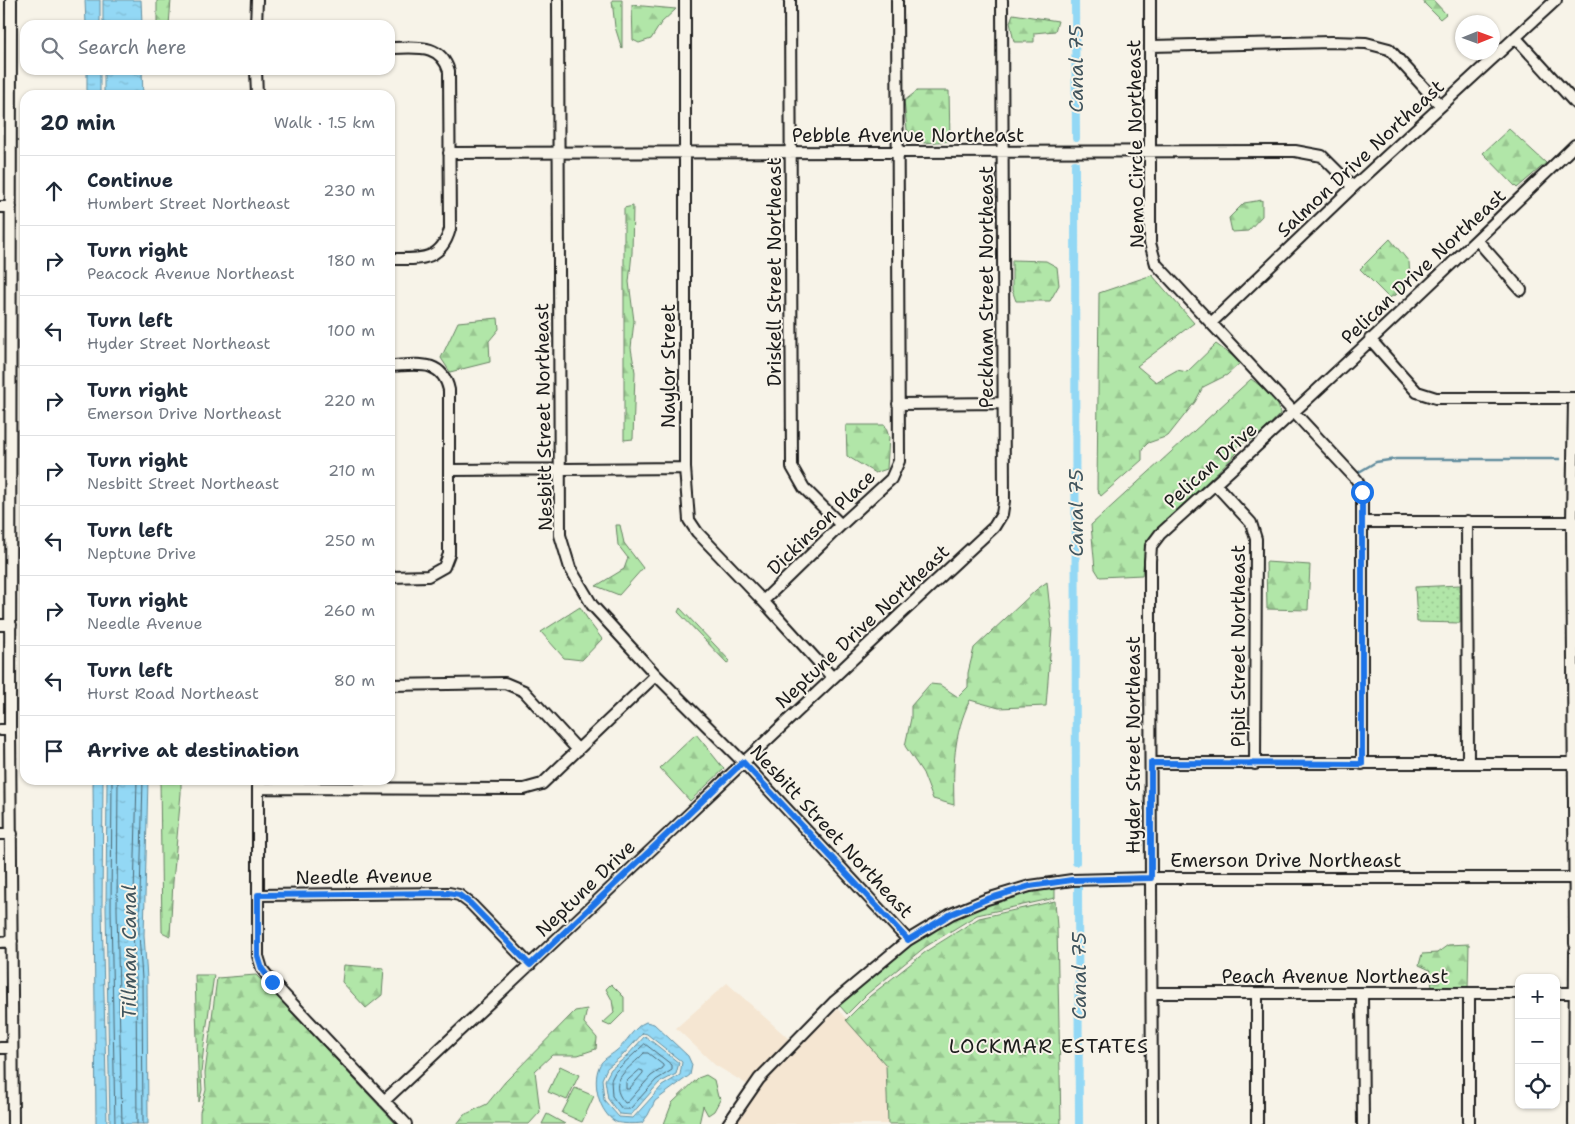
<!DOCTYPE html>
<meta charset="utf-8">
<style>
:root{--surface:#fff;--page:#f2f2f3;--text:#1f2937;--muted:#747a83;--line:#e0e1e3}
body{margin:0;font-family:"Shantell Sans",sans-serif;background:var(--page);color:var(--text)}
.controls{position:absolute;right:15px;bottom:15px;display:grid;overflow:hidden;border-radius:10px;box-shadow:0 1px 4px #0004}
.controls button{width:45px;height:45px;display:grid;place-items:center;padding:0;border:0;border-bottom:1px solid var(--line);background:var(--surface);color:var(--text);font:25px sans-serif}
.compass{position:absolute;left:1455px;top:15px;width:45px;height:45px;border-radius:50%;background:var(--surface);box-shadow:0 1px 4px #0004;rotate:89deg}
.stop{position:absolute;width:15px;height:15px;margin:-11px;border:4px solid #1a73e8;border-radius:50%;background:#fff}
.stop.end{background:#1a73e8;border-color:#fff;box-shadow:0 1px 5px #0008}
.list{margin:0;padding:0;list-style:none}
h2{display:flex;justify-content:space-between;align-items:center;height:65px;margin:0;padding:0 20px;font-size:21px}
h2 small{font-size:16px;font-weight:400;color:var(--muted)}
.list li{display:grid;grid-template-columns:32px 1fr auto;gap:15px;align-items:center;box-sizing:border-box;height:70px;padding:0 20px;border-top:1px solid var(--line)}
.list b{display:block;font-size:19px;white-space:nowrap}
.list p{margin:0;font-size:16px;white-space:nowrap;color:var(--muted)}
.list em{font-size:16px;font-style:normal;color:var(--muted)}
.icon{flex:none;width:28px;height:28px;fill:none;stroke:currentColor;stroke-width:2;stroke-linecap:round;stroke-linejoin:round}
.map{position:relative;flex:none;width:1575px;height:1124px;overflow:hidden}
.search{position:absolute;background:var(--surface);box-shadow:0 1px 4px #0004;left:20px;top:20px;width:375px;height:55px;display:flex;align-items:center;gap:12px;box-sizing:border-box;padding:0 18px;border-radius:15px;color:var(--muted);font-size:19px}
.panel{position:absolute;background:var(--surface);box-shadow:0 1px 4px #0004;left:20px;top:90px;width:375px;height:695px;border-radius:15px}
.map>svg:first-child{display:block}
</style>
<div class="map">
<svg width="1575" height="1124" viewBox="0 0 1575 1124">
<defs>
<pattern id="grass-dots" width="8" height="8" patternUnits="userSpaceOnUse" patternTransform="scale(1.25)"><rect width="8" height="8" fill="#b1e6a8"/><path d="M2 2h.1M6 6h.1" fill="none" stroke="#98c590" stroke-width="1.8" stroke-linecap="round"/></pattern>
<pattern id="forest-firs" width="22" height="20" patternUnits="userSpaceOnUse" patternTransform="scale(1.25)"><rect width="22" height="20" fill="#b1e6a8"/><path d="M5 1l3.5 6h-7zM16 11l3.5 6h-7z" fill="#98c590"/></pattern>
<pattern id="water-ripples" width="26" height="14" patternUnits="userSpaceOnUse" patternTransform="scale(1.25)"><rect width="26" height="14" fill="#93d8f5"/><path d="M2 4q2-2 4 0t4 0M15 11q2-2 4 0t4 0" fill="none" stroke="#7eb9d1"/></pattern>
</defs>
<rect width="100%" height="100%" fill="#f7f3e8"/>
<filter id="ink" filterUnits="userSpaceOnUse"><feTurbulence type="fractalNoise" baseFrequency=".02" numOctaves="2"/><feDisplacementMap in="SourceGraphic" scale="10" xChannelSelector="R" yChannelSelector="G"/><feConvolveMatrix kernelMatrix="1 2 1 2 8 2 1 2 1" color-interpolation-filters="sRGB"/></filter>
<g filter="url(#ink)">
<!-- built -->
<path fill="#f5e6d2" d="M727,983L790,1040L748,1085L715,1065L676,1028Z
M838,1009L886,1065L888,1124H734L760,1087L776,1068Z"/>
<!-- grass -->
<path fill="url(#grass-dots)" stroke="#668162" d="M1460,585V623L1417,622L1415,587Z"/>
<!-- forest -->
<path fill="url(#forest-firs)" stroke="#668162" d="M157,0H171L169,25H157Z
M612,0H622V49L615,27Z
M1423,0H1433L1446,14L1440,19L1425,4Z
M632,5L676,9L661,23L651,39L639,43L633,40Z
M1013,14L1058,21L1055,31L1034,33V42H1014L1010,22Z
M917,91H949L950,141L924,143L907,130L904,101Z
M1509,129L1546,163L1517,188L1483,153Z
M1262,200V216L1248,231L1232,232L1229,218L1244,203Z
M633,206L632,253L629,282L634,321L631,348L635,372L633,439L624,440V208Z
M1390,239L1409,262L1410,278L1401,292L1389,298L1360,269Z
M1012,260L1046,261L1057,267L1059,285L1050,301H1016L1012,290Z
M1152,275L1194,323L1137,366L1156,382L1177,370L1187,372L1216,344L1241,362L1227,375L1203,387L1195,402L1168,436L1148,443L1142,449V460L1101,496L1097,490L1099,293Z
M498,318L499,329L489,341L490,362L450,372L441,358L458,322Z
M1251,379C1262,387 1280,399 1280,414L1258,437L1238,445L1237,453L1161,526L1145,552L1142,575L1100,577L1095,569L1091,525Z
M846,425H885L889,437L887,469L875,473L847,456Z
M616,525H620L624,543L643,568L619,595L596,586L624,569L628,558L618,545Z
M1266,562L1310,565L1308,610L1267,609Z
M1047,582L1052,629L1046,706L999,708L970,700C953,735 953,767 954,805L933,799L923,773L905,746L911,718V706L930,684L940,685L958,697L968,687V673L974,648L1036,590Z
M580,607L590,623L602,639L582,660L564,658L541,632Z
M680,608L730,661L727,663L678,612Z
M696,734L724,769L690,801L660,768Z
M160,780H181V793L173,882L170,936L162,932Z
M1055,886V898L977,915L925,947L867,994L847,1014L840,1006H837C861,985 885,962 910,943C950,914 1006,894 1055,886Z
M1055,901L1057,927L1061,1124H888L886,1065L846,1020L870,996L928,950L979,918Z
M1469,944L1468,989L1432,988L1430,970L1419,965L1422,954L1437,953L1448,945Z
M344,965L384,968L382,995L366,1008L342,982Z
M195,975H214L204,1045L201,1073L202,1090L199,1102Z
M256,975L267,986L396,1124H200V1112L206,1090L205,1073L217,978Z
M611,984L624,997V1012L610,1026L603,1023L614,1013L612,1000L606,989Z
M587,1009L584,1023L597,1038L596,1049L578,1055H552L535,1071L540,1112L529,1124H457L464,1115L487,1104L505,1082L575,1011Z
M706,1075L714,1080L718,1097L721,1098L714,1111L708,1115L703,1106L699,1124H664L672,1103L698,1078Z"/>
<!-- pitch -->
<path fill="#b1e6a8" stroke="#668162" d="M560,1066L579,1075L567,1100L548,1092Z
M575,1088L594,1096L582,1122L562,1113Z
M547,1114L565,1124H542Z"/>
<!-- water -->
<path fill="url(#water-ripples)" stroke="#638d9e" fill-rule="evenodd" d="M85,0H100V25H86Z
M103,0H141L142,25H103Z
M87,70H100V95H87Z
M104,70H142L143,95H104Z
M93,780H103L102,909L107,1124H96Z
M107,780H148L144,935L147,979L148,1124H110L106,909Z
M646,1022L654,1024L688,1056L692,1065L690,1075L655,1101L648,1115L642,1123C635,1124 622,1124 616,1122C599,1113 592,1083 599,1067C602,1059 610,1056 616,1051C627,1043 633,1027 646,1022ZM643,1033L647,1034L682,1062L680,1075L662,1086L633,1118L619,1117L604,1100L602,1079L607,1068L623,1055Z
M645,1036L679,1063L676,1074L659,1083L631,1115L619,1114L608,1099L605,1080L611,1069L626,1057Z"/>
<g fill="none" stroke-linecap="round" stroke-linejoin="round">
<!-- shore -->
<path stroke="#4c6773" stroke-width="1" d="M112,780L111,909L115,1124
M118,780L117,909L122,1124
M645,1044L672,1065V1070L656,1080L630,1109H622L612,1096L611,1080L615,1072Z
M644,1053H648L663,1065V1068L651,1076L628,1102L625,1103C605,1080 630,1069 644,1053Z
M640,1070L643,1071V1073L629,1089H626V1082Z
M137,1124L136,979L133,934L137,780
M143,1124L142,979L139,934L143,780"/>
<!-- stream -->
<path stroke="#638d9e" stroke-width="2.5" d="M1359,472L1376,462L1396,459H1560"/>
<!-- canal -->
<path stroke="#93d8f5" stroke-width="8" d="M1075,0L1076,138
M1075,164L1076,862
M1078,888L1079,1124"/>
<!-- minor casing -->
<g stroke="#1c1c1c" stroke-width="14">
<path id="minor" d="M11,0L10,730L13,1124
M558,0L560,535L570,568L592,605L656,675L743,762L908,940
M685,0V468L689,520L697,532L763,601L832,677
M790,0L792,467L804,488L841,525
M1150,0V243L1156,264L1357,480L1362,492V764
M256,25L257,0
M1516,38L1575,103
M1150,46L1331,42L1366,43L1389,49L1441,106
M390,48C415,48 440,42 449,71L450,229C441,262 419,259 390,259
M256,70L257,95
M449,153L1295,151L1322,156L1353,187
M0,207H11
M1477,240L1521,290
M1211,323L1353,187L1556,0
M1370,339L1417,392L1436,398H1575
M390,366C416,365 442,358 449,390V554L444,567L428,576L390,577
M1574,398L1572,522L1575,944
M898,404L1003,403
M450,470L685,468
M1215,484L1251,523L1256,539L1255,764
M1467,521L1468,763
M1363,522H1575
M763,601L841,525L891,479L899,461L897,0
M0,625H11
M390,685L505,683L524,691L578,750
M0,730H10
M1151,763H1575
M258,780V956L262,969L272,982L406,1124
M258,788L524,789L542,784L656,675
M0,834H12
M258,895L449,893L459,895L471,904L530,965
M0,942L12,941
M1152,993H1519
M1362,993L1363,1124
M1469,993V1124
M1556,993H1575
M0,1048H12
M384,1101C589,911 789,717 994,527L1002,514L1004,501L1002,0
M728,1124L759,1079L835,1001L908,940L951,914L987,899L1030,886L1072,880L1151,878H1575
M1152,1124L1150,636V561L1151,546L1160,534C1301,407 1439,277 1575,145
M1257,1124V993
M1574,1124L1575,951"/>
</g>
<!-- minor -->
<use href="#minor" stroke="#f7f3e8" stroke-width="10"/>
</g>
</g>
<g fill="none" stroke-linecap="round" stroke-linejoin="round" filter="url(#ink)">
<!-- route -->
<path stroke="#1a73e8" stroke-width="6" d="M272,982L262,969L258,956V895L448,893L459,895L471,904L530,965L743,762L908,940L951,914L987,899L1030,886L1072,880L1151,878V763L1362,764V492"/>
</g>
<g text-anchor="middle" stroke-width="4" stroke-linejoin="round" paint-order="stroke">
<!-- street labels -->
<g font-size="19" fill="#1c1c1c" stroke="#f7f3e8">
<text x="908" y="142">Pebble Avenue Northeast</text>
<text transform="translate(1135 144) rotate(-91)" y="7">Nemo Circle Northeast</text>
<text transform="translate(1360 158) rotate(-43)" y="7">Salmon Drive Northeast</text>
<text transform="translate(1423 266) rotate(-43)" y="7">Pelican Drive Northeast</text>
<text transform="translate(774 272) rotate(-90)" y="7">Driskell Street Northeast</text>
<text transform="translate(986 287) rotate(-90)" y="7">Peckham Street Northeast</text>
<text transform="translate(668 366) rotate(-90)" y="7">Naylor Street</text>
<text transform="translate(543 417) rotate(-91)" y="7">Nesbitt Street Northeast</text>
<text transform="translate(1210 465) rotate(-42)" y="7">Pelican Drive</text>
<text transform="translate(821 522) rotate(-44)" y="7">Dickinson Place</text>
<text transform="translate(862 626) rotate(-43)" y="7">Neptune Drive Northeast</text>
<text transform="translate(1238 646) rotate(-90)" y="7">Pipit Street Northeast</text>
<text transform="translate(1133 745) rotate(-90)" y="7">Hyder Street Northeast</text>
<text transform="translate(832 831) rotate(47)" y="7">Nesbitt Street Northeast</text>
<text x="1286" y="867">Emerson Drive Northeast</text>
<text transform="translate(364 876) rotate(-1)" y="7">Needle Avenue</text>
<text transform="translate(585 888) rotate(-44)" y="7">Neptune Drive</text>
<text x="1335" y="983">Peach Avenue Northeast</text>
</g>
<!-- water labels -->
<g font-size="20" font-style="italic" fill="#40545d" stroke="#f7f3e8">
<text transform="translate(1076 69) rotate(-90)" y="7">Canal 75</text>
<text transform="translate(1076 513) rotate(-90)" y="7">Canal 75</text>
<text transform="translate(129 952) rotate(-90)" y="7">Tillman Canal</text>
<text transform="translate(1079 976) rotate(-90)" y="7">Canal 75</text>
</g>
<!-- neighbourhood labels -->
<g font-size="20" letter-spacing="1" fill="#1c1c1c" stroke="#f7f3e8">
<text x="1049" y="1053">LOCKMAR ESTATES</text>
</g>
</g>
</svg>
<div class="controls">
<button>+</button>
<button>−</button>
<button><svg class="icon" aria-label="locate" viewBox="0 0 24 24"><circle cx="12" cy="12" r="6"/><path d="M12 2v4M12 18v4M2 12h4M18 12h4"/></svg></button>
</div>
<svg class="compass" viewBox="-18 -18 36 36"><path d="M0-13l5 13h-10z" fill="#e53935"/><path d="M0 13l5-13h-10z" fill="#747a83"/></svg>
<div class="stop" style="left:1362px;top:492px"></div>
<div class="stop end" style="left:272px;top:982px"></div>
<div class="search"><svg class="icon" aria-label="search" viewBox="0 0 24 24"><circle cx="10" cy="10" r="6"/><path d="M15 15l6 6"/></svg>Search here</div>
<section class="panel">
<h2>20 min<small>Walk · 1.5 km</small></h2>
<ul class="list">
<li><svg class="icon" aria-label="ahead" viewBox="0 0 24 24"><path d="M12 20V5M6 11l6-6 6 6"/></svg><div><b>Continue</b><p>Humbert Street Northeast</p></div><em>230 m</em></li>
<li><svg class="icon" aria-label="right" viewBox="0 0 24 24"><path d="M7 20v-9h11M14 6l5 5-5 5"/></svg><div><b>Turn right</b><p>Peacock Avenue Northeast</p></div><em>180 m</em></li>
<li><svg class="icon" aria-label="left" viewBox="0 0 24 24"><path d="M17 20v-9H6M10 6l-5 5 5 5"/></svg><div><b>Turn left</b><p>Hyder Street Northeast</p></div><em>100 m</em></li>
<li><svg class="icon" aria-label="right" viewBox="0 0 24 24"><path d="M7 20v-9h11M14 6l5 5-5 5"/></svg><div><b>Turn right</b><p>Emerson Drive Northeast</p></div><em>220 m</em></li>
<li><svg class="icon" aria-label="right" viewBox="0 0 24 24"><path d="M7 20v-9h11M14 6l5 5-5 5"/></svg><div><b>Turn right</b><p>Nesbitt Street Northeast</p></div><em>210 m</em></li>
<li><svg class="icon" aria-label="left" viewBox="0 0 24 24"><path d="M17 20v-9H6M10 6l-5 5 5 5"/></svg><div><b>Turn left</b><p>Neptune Drive</p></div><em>250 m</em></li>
<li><svg class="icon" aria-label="right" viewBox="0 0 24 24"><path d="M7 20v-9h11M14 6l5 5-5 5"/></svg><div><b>Turn right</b><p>Needle Avenue</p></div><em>260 m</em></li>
<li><svg class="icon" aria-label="left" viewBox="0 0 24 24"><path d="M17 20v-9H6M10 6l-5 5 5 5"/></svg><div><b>Turn left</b><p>Hurst Road Northeast</p></div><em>80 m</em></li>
<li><svg class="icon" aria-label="arrive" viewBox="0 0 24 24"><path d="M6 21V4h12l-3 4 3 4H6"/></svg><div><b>Arrive at destination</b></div></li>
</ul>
</section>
</div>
